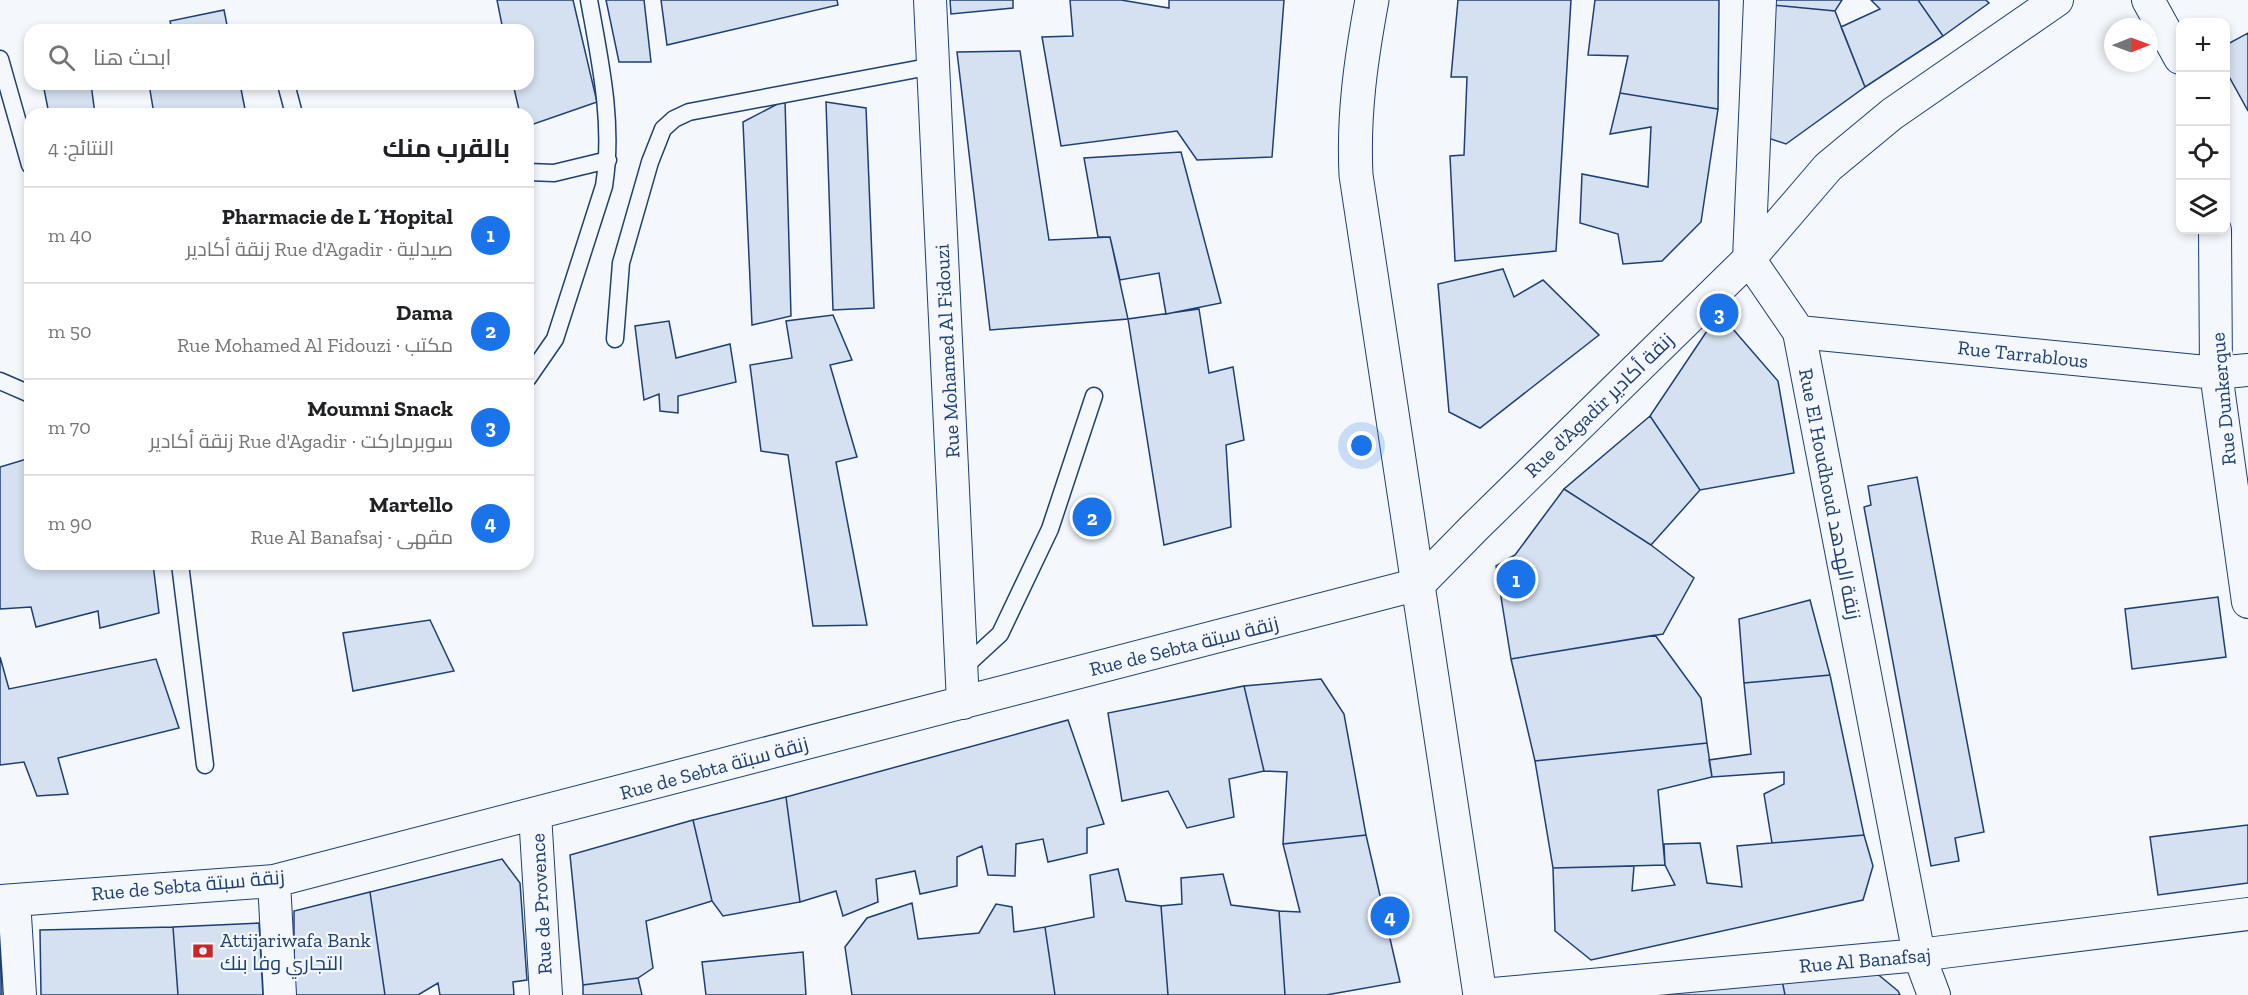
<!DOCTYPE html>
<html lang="ar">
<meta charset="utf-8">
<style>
:root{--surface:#fff;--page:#f2f2f2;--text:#202124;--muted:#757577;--line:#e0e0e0;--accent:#1a73e8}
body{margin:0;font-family:"Zilla Slab",Cairo,serif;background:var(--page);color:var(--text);direction:rtl}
.controls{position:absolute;right:18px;top:18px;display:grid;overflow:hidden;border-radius:12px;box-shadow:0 3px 9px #0003}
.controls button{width:54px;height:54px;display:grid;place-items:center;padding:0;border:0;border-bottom:2px solid var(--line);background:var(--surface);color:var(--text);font:30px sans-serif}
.compass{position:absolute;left:2104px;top:18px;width:54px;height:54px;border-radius:50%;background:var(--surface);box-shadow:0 3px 9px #0003;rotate:89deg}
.you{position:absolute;left:1362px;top:446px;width:21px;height:21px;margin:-15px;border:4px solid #fff;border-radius:50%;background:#1a73e8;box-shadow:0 0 0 9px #1a73e833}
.badge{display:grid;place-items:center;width:39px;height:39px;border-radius:50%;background:var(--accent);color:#fff;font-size:20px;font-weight:700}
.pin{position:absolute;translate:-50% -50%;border:3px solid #fff;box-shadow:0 2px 6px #0006}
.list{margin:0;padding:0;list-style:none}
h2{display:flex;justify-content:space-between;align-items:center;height:78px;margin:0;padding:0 24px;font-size:26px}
h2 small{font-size:20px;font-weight:400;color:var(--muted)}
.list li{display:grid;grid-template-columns:39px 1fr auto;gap:18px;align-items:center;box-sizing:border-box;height:96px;padding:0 24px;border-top:2px solid var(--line)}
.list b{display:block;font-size:22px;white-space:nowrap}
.list p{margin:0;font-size:20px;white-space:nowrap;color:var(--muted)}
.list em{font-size:20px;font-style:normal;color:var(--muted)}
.icon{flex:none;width:33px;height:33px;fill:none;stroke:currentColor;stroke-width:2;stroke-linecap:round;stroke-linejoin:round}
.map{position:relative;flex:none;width:2248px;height:995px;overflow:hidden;direction:ltr}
.search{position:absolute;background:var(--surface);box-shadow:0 3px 9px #0003;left:24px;top:24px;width:510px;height:66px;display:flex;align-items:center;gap:15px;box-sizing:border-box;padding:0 21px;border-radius:18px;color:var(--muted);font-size:22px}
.panel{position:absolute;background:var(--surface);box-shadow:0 3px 9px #0003;left:24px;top:108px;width:510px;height:462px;border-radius:18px;direction:rtl}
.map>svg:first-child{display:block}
</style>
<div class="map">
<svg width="2248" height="995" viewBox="0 0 2248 995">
<rect width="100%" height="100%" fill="#f4f7fb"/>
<!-- building -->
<path fill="#d5e0f0" stroke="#1d3f73" stroke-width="1.5" d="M497,0H573L597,102L528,126V114H520L513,84H528V30H503Z
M606,0H644L651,62H619Z
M661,0H837L838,5L667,45Z
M950,0H1013V8L951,14Z
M1070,0H1121L1169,8V0H1284L1272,157L1197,160L1177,131L1061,146L1042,37L1073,36Z
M1458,0H1571L1556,251L1455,261L1450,156L1464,155L1467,77H1451Z
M1595,0H1719L1718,109L1620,93L1628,56L1588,55Z
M1772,0H1842L1835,11L1772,5Z
M1871,0H1918L1943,36L1865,87L1841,27L1880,9Z
M1918,0H1986L1989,3L1943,36Z
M1772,5L1835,11L1865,87L1786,144L1765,137Z
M224,10L228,30H172L170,21Z
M2248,33V111L2226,71V45Z
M1020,51L1049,240L1110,237L1128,319L990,330L957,52Z
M43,84H91L95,114H49Z
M149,84H240L246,114H154Z
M1620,93L1718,109L1701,222L1662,261L1623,264L1618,234L1580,223L1582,174L1648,187L1651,127L1610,134Z
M785,100L791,316L752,325L743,122Z
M826,102L866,108L874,308L833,310Z
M1181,152L1221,303L1166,314L1159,273L1120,280L1110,237H1098L1084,158Z
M1503,269L1514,297L1543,280L1599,335L1480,428L1449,412L1438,284Z
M1199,309L1209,373L1233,367L1244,440L1226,445L1231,527L1164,545L1128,319Z
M1719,313L1778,381L1794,473L1700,490L1650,416Z
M833,315L852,360L830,365L857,457L836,462L867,625L813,626L788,455L761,451L750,365L792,358L786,321Z
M669,321L676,358L730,344L736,382L678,396V413L660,411L659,394L644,400L635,326Z
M1650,416L1700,490L1651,545L1564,489Z
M30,458V564H153L159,613L100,628L98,611L36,627L31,607L0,609V467Z
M1917,477L1984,832L1955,838L1959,861L1931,866L1864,507L1871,505L1868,486Z
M1564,489L1651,545L1694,578L1663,634L1511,659L1496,566L1515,555Z
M2218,597L2226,657L2132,669L2125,609Z
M1810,600L1830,675L1744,683L1739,619Z
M430,620L454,671L353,691L343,633Z
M1655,635L1701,698L1707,743L1535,761L1511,659Z
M0,657L9,689L156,659L179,728L58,758L68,794L37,796L24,762L0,765Z
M1830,675L1864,835L1772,843L1764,794L1784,784V772L1712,777L1709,760L1751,754L1744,683Z
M1321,679L1344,714L1366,835L1283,844L1287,772L1264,771L1244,686Z
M1244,686L1264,771L1229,779L1234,817L1187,828L1168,791L1122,801L1108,713Z
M1068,720L1104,824L1087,828V853L1048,862L1043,839L1016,844L1015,876L988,875L982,846L957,857V886L920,894L915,871L876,879L878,902L843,916L836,891L800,902L786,797Z
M1707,743L1712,777L1658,790L1665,865L1553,868L1535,761Z
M786,797L800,902L723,916L712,901L693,820Z
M693,820L712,901L646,921L653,968L638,978L583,985L570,855Z
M2248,825V883L2158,895L2150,837Z
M1366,835L1400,982L1326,995H1285L1279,911L1300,912L1283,844Z
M1864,835L1873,866L1863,900L1591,960L1555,931L1553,868L1634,866L1632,891L1675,885L1665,865L1664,844L1700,843L1707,883L1742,887L1737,846Z
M502,859L520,883L527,980L513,982L514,995H440L438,983L418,995H385L370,892Z
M1118,869L1126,901L1161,906L1168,995H1055L1045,927L1094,917L1090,875Z
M1223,874L1231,905L1279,911L1285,995H1168L1161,906L1182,904L1181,878Z
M370,892L385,995H294V911Z
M912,903L918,939L979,933L996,904L1012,907L1014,932L1045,927L1055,995H852L845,947L867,918Z
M259,923L263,995H178L173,927Z
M173,927L178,995H41L40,930Z
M0,938H1L2,995H0Z
M803,952L806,995H706L702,962Z
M1875,972L1898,991L1900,995H1785L1781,975Z
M1781,975L1785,995H1666L1672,992Z
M638,978L642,995H583V985Z"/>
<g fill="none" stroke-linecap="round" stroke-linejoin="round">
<!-- lane casing -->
<g stroke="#1d3f73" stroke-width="19">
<path id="lane" d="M0,59L30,165
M286,84L294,114
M528,172L554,173L608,160
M615,339L621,263L650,162L663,129L674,119L689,112L933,66
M528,378L555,339L604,186C614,123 600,61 589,0
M0,381L30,394
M180,564L205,765
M962,669L1000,634L1050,529L1094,396"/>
</g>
<!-- street casing -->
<g stroke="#1d3f73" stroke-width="34">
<path id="street" d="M930,0L963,703
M1760,0L1749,259L1799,332L1919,955L1934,995
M2148,0L2180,58
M2215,230L2216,373L2248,602
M1799,332L2216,373L2248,370
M535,814L546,995
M274,881L280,995
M14,900L20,995
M0,901L274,881L1419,584L1475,527L1749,259L1828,167L1892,114L2057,0
M1482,995L1919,955L2248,914"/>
</g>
<!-- primary casing -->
<g stroke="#1d3f73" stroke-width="35">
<path id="primary" d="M1372,0C1361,59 1353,115 1356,175L1480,995"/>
</g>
<!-- lane -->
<use href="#lane" stroke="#f4f7fb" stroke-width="16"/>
<!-- street -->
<use href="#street" stroke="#f4f7fb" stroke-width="32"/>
<!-- primary -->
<use href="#primary" stroke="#f4f7fb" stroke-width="33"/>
</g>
<!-- icons -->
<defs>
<g id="bank-bare" transform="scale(1.62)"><path d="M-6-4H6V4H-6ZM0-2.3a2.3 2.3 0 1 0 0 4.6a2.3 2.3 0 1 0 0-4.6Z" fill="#c62828" stroke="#f4f7fb" stroke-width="2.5" paint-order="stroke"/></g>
</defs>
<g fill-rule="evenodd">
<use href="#bank-bare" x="203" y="951"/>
</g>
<g text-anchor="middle" stroke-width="4.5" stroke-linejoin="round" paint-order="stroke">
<!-- street labels -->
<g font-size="20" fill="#1d3f73" stroke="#f4f7fb">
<text transform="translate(947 351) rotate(-93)" y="7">Rue Mohamed Al Fidouzi</text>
<text transform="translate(2023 354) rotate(6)" y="7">Rue Tarrablous</text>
<text transform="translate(2223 399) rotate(-95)" y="7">Rue Dunkerque</text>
<text transform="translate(1599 405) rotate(-44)" y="7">Rue d'Agadir زنقة أكادير</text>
<text transform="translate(1830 494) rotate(79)" y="7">Rue El Houdhoud زنقة الهدهد</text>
<text transform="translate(1184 646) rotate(-14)" y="7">Rue de Sebta زنقة سبتة</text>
<text transform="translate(714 768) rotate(-15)" y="7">Rue de Sebta زنقة سبتة</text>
<text transform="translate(188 885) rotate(-5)" y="7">Rue de Sebta زنقة سبتة</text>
<text transform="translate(541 904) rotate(-93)" y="7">Rue de Provence</text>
<text transform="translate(1865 960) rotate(-5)" y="7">Rue Al Banafsaj</text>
</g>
<!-- poi labels -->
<g font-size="20" fill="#1d3f73" stroke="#f4f7fb" text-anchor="start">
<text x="220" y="947">Attijariwafa Bank<tspan x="220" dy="23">التجاري وفا بنك</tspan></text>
</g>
</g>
</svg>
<div class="controls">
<button>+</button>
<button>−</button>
<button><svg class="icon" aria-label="locate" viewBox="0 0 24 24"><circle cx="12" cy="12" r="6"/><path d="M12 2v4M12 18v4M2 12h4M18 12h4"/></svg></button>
<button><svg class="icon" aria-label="layers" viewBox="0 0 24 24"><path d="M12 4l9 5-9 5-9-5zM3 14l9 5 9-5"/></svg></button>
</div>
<svg class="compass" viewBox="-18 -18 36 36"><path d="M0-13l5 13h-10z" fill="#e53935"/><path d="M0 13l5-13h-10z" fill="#757577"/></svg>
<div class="you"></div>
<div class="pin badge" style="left:1516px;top:579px">1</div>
<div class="pin badge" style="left:1092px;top:517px">2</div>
<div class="pin badge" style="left:1719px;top:313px">3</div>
<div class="pin badge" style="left:1390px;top:916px">4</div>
<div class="search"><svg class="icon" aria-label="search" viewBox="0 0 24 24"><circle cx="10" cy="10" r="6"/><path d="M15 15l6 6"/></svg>ابحث هنا</div>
<section class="panel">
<h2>بالقرب منك<small>النتائج: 4</small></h2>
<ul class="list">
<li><span class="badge">1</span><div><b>Pharmacie de L´Hopital</b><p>صيدلية · Rue d'Agadir زنقة أكادير</p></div><em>40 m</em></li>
<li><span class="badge">2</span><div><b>Dama</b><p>مكتب · Rue Mohamed Al Fidouzi</p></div><em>50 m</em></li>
<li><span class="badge">3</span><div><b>Moumni Snack</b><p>سوبرماركت · Rue d'Agadir زنقة أكادير</p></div><em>70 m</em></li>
<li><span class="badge">4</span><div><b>Martello</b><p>مقهى · Rue Al Banafsaj</p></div><em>90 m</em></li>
</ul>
</section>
</div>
